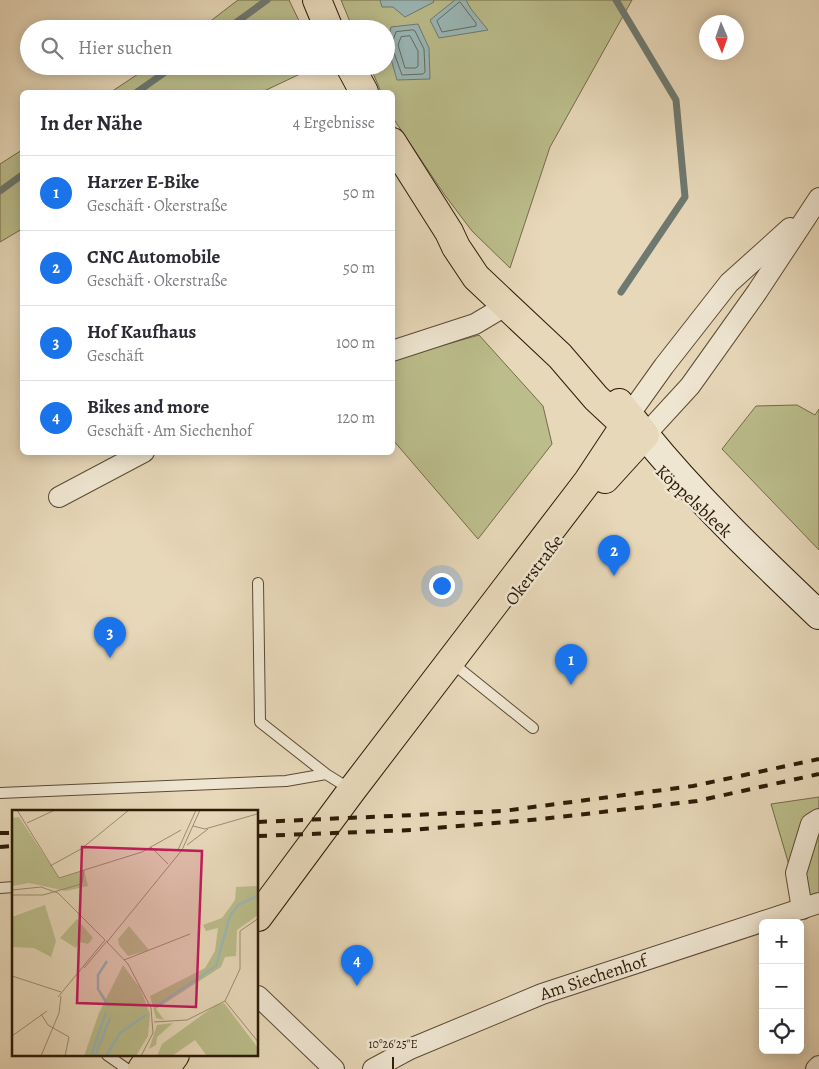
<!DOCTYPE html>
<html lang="de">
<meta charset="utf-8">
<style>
:root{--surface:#fff;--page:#f7f7f7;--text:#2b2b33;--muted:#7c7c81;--line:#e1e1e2;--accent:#1a73e8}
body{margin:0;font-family:Alegreya,serif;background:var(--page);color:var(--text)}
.controls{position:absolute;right:15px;bottom:15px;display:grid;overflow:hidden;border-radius:8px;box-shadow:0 2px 12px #0003}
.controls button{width:45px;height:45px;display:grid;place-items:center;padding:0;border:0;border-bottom:1px solid var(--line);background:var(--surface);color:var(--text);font:25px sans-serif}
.compass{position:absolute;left:699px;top:15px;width:45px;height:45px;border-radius:50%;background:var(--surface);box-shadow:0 2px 12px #0003;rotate:178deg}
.you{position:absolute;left:441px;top:585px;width:18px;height:18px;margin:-12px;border:4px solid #fff;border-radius:50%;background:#1a73e8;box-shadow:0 0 0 8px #1a73e833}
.badge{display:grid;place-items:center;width:32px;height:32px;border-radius:50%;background:var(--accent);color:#fff;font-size:16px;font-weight:700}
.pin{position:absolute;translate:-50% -41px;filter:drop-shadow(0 1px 2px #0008)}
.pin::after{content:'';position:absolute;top:26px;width:18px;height:15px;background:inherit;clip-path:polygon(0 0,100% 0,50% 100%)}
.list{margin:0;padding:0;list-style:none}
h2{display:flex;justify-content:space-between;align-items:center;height:65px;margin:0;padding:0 20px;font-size:21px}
h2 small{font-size:16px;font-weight:400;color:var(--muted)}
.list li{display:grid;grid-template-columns:32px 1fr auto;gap:15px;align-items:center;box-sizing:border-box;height:75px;padding:0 20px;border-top:1px solid var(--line)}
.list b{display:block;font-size:19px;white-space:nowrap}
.list p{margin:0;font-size:16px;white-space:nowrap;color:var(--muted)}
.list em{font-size:16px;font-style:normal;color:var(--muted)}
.icon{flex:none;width:28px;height:28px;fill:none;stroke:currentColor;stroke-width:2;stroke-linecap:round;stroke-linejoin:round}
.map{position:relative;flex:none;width:819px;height:1069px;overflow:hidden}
.search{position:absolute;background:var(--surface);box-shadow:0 2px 12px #0003;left:20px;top:20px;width:375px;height:55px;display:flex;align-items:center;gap:12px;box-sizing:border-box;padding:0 18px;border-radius:28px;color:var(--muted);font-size:19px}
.panel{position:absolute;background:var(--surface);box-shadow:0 2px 12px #0003;left:20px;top:90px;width:375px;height:365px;border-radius:8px}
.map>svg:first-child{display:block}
</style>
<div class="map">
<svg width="819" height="1069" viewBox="0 0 819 1069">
<rect width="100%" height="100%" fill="#e7d8b9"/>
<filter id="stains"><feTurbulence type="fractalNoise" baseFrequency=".004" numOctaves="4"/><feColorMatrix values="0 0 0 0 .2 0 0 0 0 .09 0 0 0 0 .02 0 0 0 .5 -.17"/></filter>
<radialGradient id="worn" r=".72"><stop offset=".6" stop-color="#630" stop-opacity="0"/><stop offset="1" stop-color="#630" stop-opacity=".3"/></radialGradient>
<!-- green -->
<path fill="#bbbd8b" stroke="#746c49" d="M238,0H289L303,29H200Z
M341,0H632L550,147L510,268L472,231L444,194L393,118L392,92H381L370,66H386V29H353Z
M150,66H317L262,92H111Z
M22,150V229L0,242V164Z
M479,335L543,406L552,444L478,539L393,440L392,360Z
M797,405L815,415L819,409V550L722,449L756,406Z
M819,797V903L802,909L771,804Z"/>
<!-- water -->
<path fill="#9ab8b8" stroke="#6e7971" d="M380,0H433L434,2L405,17L393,7H382Z
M455,0H466L471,9L488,30L439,38L430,20Z
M418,24L429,48L430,79L397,80L387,45L391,27Z"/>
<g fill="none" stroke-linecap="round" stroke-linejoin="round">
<!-- shore -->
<path stroke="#646a60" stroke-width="1" d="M460,2L476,23V26L442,32L437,21Z
M413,30L415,31L424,49L425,72L423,74L402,75L393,50L388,44L393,40L396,32Z
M410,36L418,51V66L416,68H405L398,45L401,37Z"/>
<!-- stream -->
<path stroke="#6e7971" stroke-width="7" d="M616,0L676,100L685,197L621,292
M227,29L267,0
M137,92L174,66
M0,191L22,175"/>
<!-- lane casing -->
<g stroke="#5c4a34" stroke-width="12">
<path id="lane" d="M258,583L260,722L326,774L350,789
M451,662L533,728
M0,793L286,781L326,774
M0,888L14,887
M107,1055L127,1069"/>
</g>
<!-- street casing -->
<g stroke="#5c4a34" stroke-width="22">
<g id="street">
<path d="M392,351L475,324L507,305"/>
<path d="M629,415L664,366L729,283L790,228"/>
<path d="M645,435L690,386L757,292L819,198"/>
<path d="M59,497L144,452"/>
<path d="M802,909L796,873L811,824L819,819"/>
<path d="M258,996L334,1069"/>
<path id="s1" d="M373,1069L410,1049L542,994L819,903"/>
<path d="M816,1069L819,1066"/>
</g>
</g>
<!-- secondary casing -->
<g stroke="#2d1b07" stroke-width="30">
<path id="secondary" d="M645,435C698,500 759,558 819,615"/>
</g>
<!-- primary casing -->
<g stroke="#2d1b07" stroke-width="30">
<path id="primary" d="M317,0L329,29
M350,66L364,92
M605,479L645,435L619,403
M258,917L352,790L588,481L625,425L596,398L560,356L476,277L456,247L449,232L392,142
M142,1069L152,1055
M165,1069L175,1055"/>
</g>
<!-- lane -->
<use href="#lane" stroke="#efe6d2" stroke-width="10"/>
<!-- street -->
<use href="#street" stroke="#efe6d2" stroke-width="20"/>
<!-- secondary -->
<use href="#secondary" stroke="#efe6d2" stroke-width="28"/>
<!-- primary -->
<use href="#primary" stroke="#e7d8b9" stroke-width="28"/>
<!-- rail -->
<path stroke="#2d1b07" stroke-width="4" stroke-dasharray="9 9" stroke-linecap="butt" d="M258,822L503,811L693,786L819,759
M0,833H14
M258,836L412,830L542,819L697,801L819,774
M0,847L14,846"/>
</g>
<!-- ticks -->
<path fill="none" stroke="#2d1b07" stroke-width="2" d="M393,1057V1069"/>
<g text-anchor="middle" stroke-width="5" stroke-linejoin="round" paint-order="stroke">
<!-- street labels -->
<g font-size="18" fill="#2d1b07" stroke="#efe6d2">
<text transform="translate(694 501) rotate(43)" y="6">Köppelsbleek</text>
<text transform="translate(534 570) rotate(-53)" y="6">Okerstraße</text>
<text dy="6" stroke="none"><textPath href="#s1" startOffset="239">Am Siechenhof</textPath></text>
</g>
</g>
<!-- overview -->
<g transform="translate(12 810)">
<rect width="246" height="246" fill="#e7d8b9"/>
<path d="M7,7L47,68L72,60L76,76L54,81L17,73L0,76V8ZM246,76V105L225,120L224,146L213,147L209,157L144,199L152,210L144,208L138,186L193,158L203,141L206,118L194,121L191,115L210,108L223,90L224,77ZM33,95L44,131L39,147L22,138L0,137V107ZM65,109L81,128L76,134L68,132L64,138L48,128ZM117,116L137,140L116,146L107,135L106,129ZM111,155L128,178L138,204L136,226L124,246H72L87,203ZM212,193L246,238V246H195L183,230L160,246H145L150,234L204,195ZM161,213L145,227L144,235L137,239L145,215Z" fill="#bbbd8b"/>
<path fill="none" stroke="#9ab8b8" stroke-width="2.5" d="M95,151L86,165V179L97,197M143,197L204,156L218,106L226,95L247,85M79,246L94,202M83,246L98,208M94,246L108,223L134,205"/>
<path fill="none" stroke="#9d8c72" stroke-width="1" d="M5,0L47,68L130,42L169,20M15,13L43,0M181,16L193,19L245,4M175,35L196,19M139,37L156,54M166,40L184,0M38,56L69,39L117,0M0,80L29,77L46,83L93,130L46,187M0,85H31L66,75L70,73L72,60M112,150L178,124M72,158L95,131M0,166L49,182M213,191L228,159V121L247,108M29,204L36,215L57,227L53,246M142,212L175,210L213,191L247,233M0,226L35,201M29,246L47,203L49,186M129,246L141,223L139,198L116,154L95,132L170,40L188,0"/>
<path fill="#c2185b" fill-opacity="0.15" stroke="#c2185b" stroke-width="2.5" d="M70,37L190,41L184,197L65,193Z"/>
<rect width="246" height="246" fill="none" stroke="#2d1b07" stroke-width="2.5"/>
</g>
<g font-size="12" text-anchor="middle" fill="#2d1b07" stroke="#efe6d2" stroke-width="5" stroke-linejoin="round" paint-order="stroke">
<text x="393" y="1048">10°26'25"E</text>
</g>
<rect width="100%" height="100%" filter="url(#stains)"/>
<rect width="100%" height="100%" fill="url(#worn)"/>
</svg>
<div class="controls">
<button>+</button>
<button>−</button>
<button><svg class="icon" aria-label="locate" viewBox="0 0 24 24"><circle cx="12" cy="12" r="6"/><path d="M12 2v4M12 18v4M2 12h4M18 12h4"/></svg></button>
</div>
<svg class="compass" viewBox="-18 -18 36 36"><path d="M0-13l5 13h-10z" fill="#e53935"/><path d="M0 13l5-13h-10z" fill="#7c7c81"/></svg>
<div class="you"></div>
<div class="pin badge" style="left:571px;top:685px">1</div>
<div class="pin badge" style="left:614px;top:576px">2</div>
<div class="pin badge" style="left:110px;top:658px">3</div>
<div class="pin badge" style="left:357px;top:986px">4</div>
<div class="search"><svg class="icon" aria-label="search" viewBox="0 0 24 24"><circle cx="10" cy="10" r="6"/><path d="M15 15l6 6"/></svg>Hier suchen</div>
<section class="panel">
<h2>In der Nähe<small>4 Ergebnisse</small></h2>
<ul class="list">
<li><span class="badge">1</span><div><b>Harzer E-Bike</b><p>Geschäft · Okerstraße</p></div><em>50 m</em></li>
<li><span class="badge">2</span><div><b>CNC Automobile</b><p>Geschäft · Okerstraße</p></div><em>50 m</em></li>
<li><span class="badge">3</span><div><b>Hof Kaufhaus</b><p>Geschäft</p></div><em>100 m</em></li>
<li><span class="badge">4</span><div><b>Bikes and more</b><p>Geschäft · Am Siechenhof</p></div><em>120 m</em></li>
</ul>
</section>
</div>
